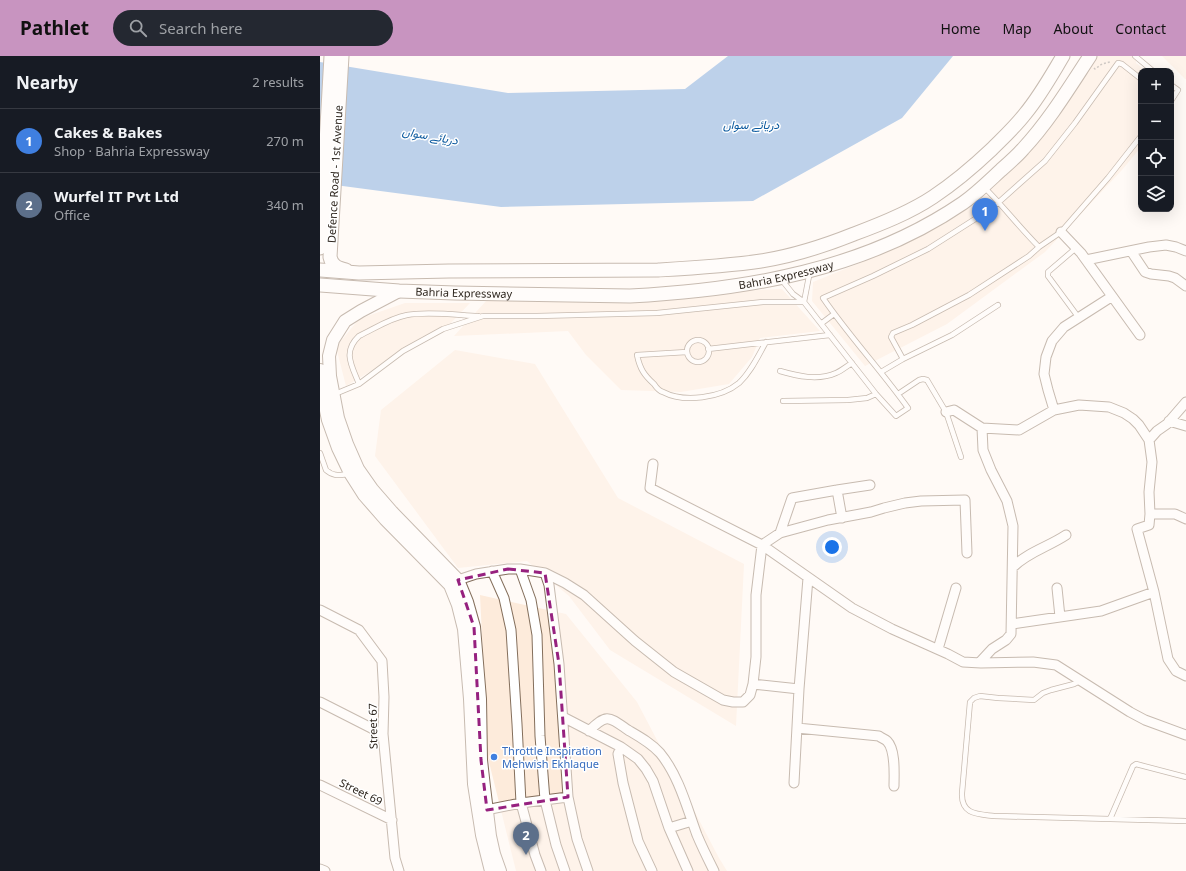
<!DOCTYPE html>
<meta charset="utf-8">
<style>
:root{--surface:#171b24;--page:#242831;--text:#f1f3f6;--muted:#9ea1a6;--line:#363941;--accent:#c894c0}
body{margin:0;font-family:"Noto Sans",Vazirmatn,sans-serif;background:var(--page);color:var(--text)}
.controls{position:absolute;right:12px;top:12px;display:grid;overflow:hidden;border-radius:8px;box-shadow:0 4px 16px #0002}
.controls button{width:36px;height:36px;display:grid;place-items:center;padding:0;border:0;border-bottom:1px solid var(--line);background:var(--surface);color:var(--text);font:20px sans-serif}
.you{position:absolute;left:512px;top:491px;width:14px;height:14px;margin:-10px;border:3px solid #fff;border-radius:50%;background:#1a73e8;box-shadow:0 0 0 6px #1a73e833}
.badge{display:grid;place-items:center;width:26px;height:26px;border-radius:50%;background:var(--accent);color:#fff;font-size:13px;font-weight:700}
.pin{position:absolute;translate:-50% -33px;filter:drop-shadow(0 1px 2px #0008)}
.pin::after{content:'';position:absolute;top:21px;width:14px;height:12px;background:inherit;clip-path:polygon(0 0,100% 0,50% 100%)}
.list{margin:0;padding:0;list-style:none}
h2{display:flex;justify-content:space-between;align-items:center;height:52px;margin:0;padding:0 16px;font-size:17px}
h2 small{font-size:13px;font-weight:400;color:var(--muted)}
.list li{display:grid;grid-template-columns:26px 1fr auto;gap:12px;align-items:center;box-sizing:border-box;height:64px;padding:0 16px;border-top:1px solid var(--line)}
.list b{display:block;font-size:15px;white-space:nowrap}
.list p{margin:0;font-size:13px;white-space:nowrap;color:var(--muted)}
.list em{font-size:13px;font-style:normal;color:var(--muted)}
.icon{flex:none;width:22px;height:22px;fill:none;stroke:currentColor;stroke-width:2;stroke-linecap:round;stroke-linejoin:round}
.map{position:relative;flex:none;width:866px;height:815px;overflow:hidden}
header{display:flex;align-items:center;gap:24px;box-sizing:border-box;height:56px;padding:0 20px;background:var(--accent);color:#111}
header strong{font-size:19px}
nav{display:flex;gap:22px;margin-inline-start:auto;font-size:14px}
.search{width:280px;height:36px;background:var(--page);display:flex;align-items:center;gap:10px;box-sizing:border-box;padding:0 14px;border-radius:22px;color:var(--muted);font-size:15px}
main{display:flex}
aside{flex:1;background:var(--surface)}
.map>svg:first-child{display:block}
</style>
<header>
<strong>Pathlet</strong>
<div class="search"><svg class="icon" aria-label="search" viewBox="0 0 24 24"><circle cx="10" cy="10" r="6"/><path d="M15 15l6 6"/></svg>Search here</div>
<nav><a>Home</a><a>Map</a><a>About</a><a>Contact</a></nav>
</header>
<main>
<aside>
<h2>Nearby<small>2 results</small></h2>
<ul class="list">
<li><span class="badge" style="background:#3f7fe0">1</span><div><b>Cakes &amp; Bakes</b><p>Shop · Bahria Expressway</p></div><em>270 m</em></li>
<li><span class="badge" style="background:#5c6f8a">2</span><div><b>Wurfel IT Pvt Ltd</b><p>Office</p></div><em>340 m</em></li>
</ul>
</aside>
<div class="map">
<svg width="866" height="815" viewBox="0 0 866 815">
<rect width="100%" height="100%" fill="#fffaf6"/>
<!-- built -->
<path fill="#fdebdb" d="M777,0H811L816,2V7L826,15H821V91L802,114L725,196L627,268L545,310L492,245L493,226L574,193L651,148L741,54Z
M842,0H866V23H865Z
M462,233L500,275L440,282L432,301L409,328L361,336L301,334L266,299L248,275L134,280L167,244Z
M85,247H150L130,268L26,330L16,291L39,263Z
M135,294L215,308L298,442L424,508L416,670L290,594L249,540L207,505L138,512L55,400L61,354Z
M160,539L246,558L317,646L399,802L407,815H196L168,702Z"/>
<!-- water -->
<path fill="#6da1dc" d="M408,0H633L582,62L433,145L181,151L0,127V6L188,37L365,33Z"/>
<g fill="none" stroke-linecap="round" stroke-linejoin="round">
<!-- service casing -->
<g stroke="#846f5c" stroke-width="6">
<path id="service" d="M815,0L833,15
M851,29L858,34L851,45
M665,132C684,151 700,172 719,191
M756,192L728,216V220L759,262
M490,215L484,246L556,338L576,360L588,352C561,314 529,280 503,242L553,220L608,193L663,158L679,146L725,105L755,67L798,7L802,8L821,23
M461,223L473,238L484,246
M502,267L514,258
M367 295a11 11 0 1 1 22 0a11 11 0 1 1-22 0Z
M388,293L510,279
M367,296L317,299C320,313 324,319 334,328C336,331 339,335 343,336C364,347 401,342 419,327C431,316 438,300 446,286
M583,303L571,281L573,277L592,269L649,239L709,200L719,191L741,176L788,122L821,80
M460,315C477,320 498,325 516,317C521,315 527,310 532,307
M561,316L583,303L632,279L678,249
M39,328C32,310 22,296 39,280C54,273 70,262 87,259C107,255 137,259 158,260
M15,338L39,328L83,295L123,273L163,260H217L337,257L443,246H484
M578,338L599,324L603,323L607,324L626,356L641,401
M463,345L528,344L547,342L556,338
M0,397L6,414C14,421 19,419 28,418
M760,625L754,628L731,634L723,637L714,644L678,642L660,640L654,642L650,646L642,737C641,759 658,758 674,760L866,765
M790,763L813,710L816,708L866,721"/>
</g>
<!-- minor casing -->
<g stroke="#846f5c" stroke-width="11">
<path id="minor" d="M741,176L761,197L820,279
M811,195L825,216L831,218L849,220L855,222L866,230
M766,204L829,191L846,189L856,191L866,195
M734,354L728,334L724,318L726,301L732,285L744,271L791,241
M626,356L634,354L662,372L663,394L671,414L687,445L693,470L691,578L686,584L672,593L659,607
M849,365L866,370
M662,372L699,374L734,354L759,349L789,351L804,357L813,363L819,369L829,384L832,406L829,436L830,458
M829,384L837,375L847,368L866,346
M333,408L330,432L442,489L532,552L572,573L628,598L643,606L661,607L713,606L736,609L810,656L825,664L866,679
M517,434L522,462
M866,463L855,458H830L829,469L817,473L834,536L848,603L856,615L866,620
M460,477L472,442L517,434L550,429
M693,511C708,496 728,491 746,479
M200,513L211,544L217,579L220,680L225,744L236,789L245,815
M172,515L184,542L191,574L197,668L201,747L215,799L221,815
M225,517L229,529L239,608L248,741L257,783L268,815
M138,524L156,518L188,513H200L225,517L245,527L264,539L315,585L354,616L403,644L413,646H423L430,639L433,628L436,601V539L442,489L460,477L508,464L551,456L564,452L585,447L601,445L645,444L647,497
M737,532L740,561
M0,554L39,574L62,605L64,641L63,678L75,802L79,815
M692,568L781,555L834,536
M618,593L636,532
M433,628L479,633
M0,646L63,678
M243,661L301,691L298,698L303,727L318,785L332,815
M477,672L559,680C561,682 565,683 567,685C576,694 574,719 574,730
M269,675C287,657 289,661 308,674C320,681 331,687 340,697C359,720 367,752 377,779C382,791 388,803 394,815
M301,691L318,703L326,713L333,725L349,772L368,815
M474,727L479,633L488,522
M0,729L72,764
M161,755L201,747L248,741
M349,772L372,765
M0,813L5,815"/>
</g>
<!-- secondary casing -->
<g stroke="#846f5c" stroke-width="14">
<path id="secondary" d="M79,235L41,255L25,265L13,284L9,300L10,320L18,362L27,388L38,413L52,433L72,456L138,524L147,546L154,571L160,643L161,704L164,731L170,780L174,798L180,815
M0,314L4,345L8,364L18,392L30,417L44,439L65,463L130,529L138,549L144,573L150,643L154,728L162,779L171,815"/>
</g>
<!-- primary casing -->
<g stroke="#846f5c" stroke-width="15">
<g id="primary">
<path d="M22,0L10,201C12,210 18,212 26,214"/>
<path d="M0,192L11,0"/>
<path d="M0,214L39,217L129,215L338,214C372,212 407,210 441,205C473,200 504,190 534,178C561,168 589,157 613,141C634,127 653,111 672,93C683,82 695,71 705,58C720,40 731,20 743,0"/>
<path id="s1" d="M0,229L79,235L135,237L310,240C426,234 545,214 643,147C657,137 669,125 681,114C689,107 697,100 703,93C729,65 749,32 770,0"/>
</g>
</g>
<!-- path -->
<path stroke="#938d87" stroke-width="1.5" stroke-dasharray="2 2" stroke-linecap="butt" d="M774,12L775,13L782,8L790,6"/>
<!-- service -->
<use href="#service" stroke="#fff" stroke-width="4.5"/>
<!-- minor -->
<use href="#minor" stroke="#fff" stroke-width="9"/>
<!-- secondary -->
<use href="#secondary" stroke="#fff" stroke-width="12"/>
<!-- primary -->
<use href="#primary" stroke="#fff" stroke-width="13"/>
</g>
<!-- marked area -->
<path d="M0 0H866V815H0ZM188,513L225,517L239,608L248,741L167,754L161,704L154,571L138,524Z" fill="#fffaf6" fill-opacity=".55" fill-rule="evenodd"/>
<path fill="none" stroke="#96217f" stroke-width="3" stroke-dasharray="8 5" stroke-linejoin="round" d="M188,513L225,517L239,608L248,741L167,754L161,704L154,571L138,524Z"/>
<!-- markers -->
<circle fill="#3f7fe0" stroke="#fff" stroke-width="1.5" cx="174" cy="701" r="4"/>
<g text-anchor="middle" stroke-width="3" stroke-linejoin="round" paint-order="stroke">
<!-- street labels -->
<g font-size="11" fill="#2d251d" stroke="#fff">
<text transform="translate(15 118) rotate(-87)" y="4">Defence Road - 1st Avenue</text>
<text dy="4" stroke="none"><textPath href="#s1" startOffset="468">Bahria Expressway</textPath></text>
<text dy="4" stroke="none"><textPath href="#s1" startOffset="144">Bahria Expressway</textPath></text>
<text transform="translate(53 670) rotate(-91)" y="4">Street 67</text>
<text transform="translate(41 736) rotate(26)" y="4">Street 69</text>
</g>
<!-- shop labels -->
<g font-size="11" fill="#366cbe" stroke="#fff" text-anchor="start">
<text x="182" y="699">Throttle Inspiration<tspan x="182" dy="13">Mehwish Ekhlaque</tspan></text>
</g>
<!-- water labels -->
<g font-size="12" font-style="italic" fill="#09589e" stroke="#fff">
<text x="431" y="73">دریائے سواں</text>
<text transform="translate(110 80) rotate(10)" y="4">دریائے سواں</text>
</g>
</g>
</svg>
<div class="controls">
<button>+</button>
<button>−</button>
<button><svg class="icon" aria-label="locate" viewBox="0 0 24 24"><circle cx="12" cy="12" r="6"/><path d="M12 2v4M12 18v4M2 12h4M18 12h4"/></svg></button>
<button><svg class="icon" aria-label="layers" viewBox="0 0 24 24"><path d="M12 4l9 5-9 5-9-5zM3 14l9 5 9-5"/></svg></button>
</div>
<div class="you"></div>
<div class="pin badge" style="left:665px;top:175px;background:#3f7fe0">1</div>
<div class="pin badge" style="left:206px;top:799px;background:#5c6f8a">2</div>
</div>
</main>
